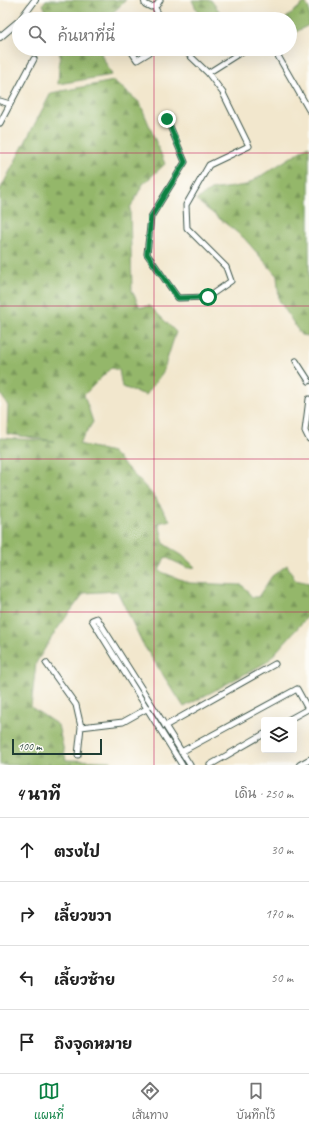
<!DOCTYPE html>
<html lang="th">
<meta charset="utf-8">
<style>
:root{--surface:#fff;--page:#f6f6f6;--text:#222;--muted:#767676;--line:#e0e0e0;--accent:#0b8043}
body{margin:0;font-family:Caveat,"Playpen Sans Thai",sans-serif;background:var(--page);color:var(--text)}
.controls{position:absolute;right:12px;bottom:12px;display:grid;overflow:hidden;border-radius:4px;box-shadow:0 4px 16px #0002}
.controls button{width:36px;height:36px;display:grid;place-items:center;padding:0;border:0;border-bottom:1px solid var(--line);background:var(--surface);color:var(--text);font:20px sans-serif}
.scale{position:absolute;left:12px;bottom:10px;width:90px;box-sizing:border-box;padding-left:4px;border:2px solid #1f3d34;border-top:0;font-size:11px;line-height:14px;white-space:nowrap;color:#1f3d34;-webkit-text-stroke:3px #fdfcf7;paint-order:stroke}
.stop{position:absolute;width:12px;height:12px;margin:-9px;border:3px solid #0b8043;border-radius:50%;background:#fff}
.stop.end{background:#0b8043;border-color:#fff;box-shadow:0 1px 4px #0008}
.list{margin:0;padding:0;list-style:none}
h2{display:flex;justify-content:space-between;align-items:center;height:52px;margin:0;padding:0 16px;font-size:17px}
h2 small{font-size:13px;font-weight:400;color:var(--muted)}
.list li{display:grid;grid-template-columns:26px 1fr auto;gap:12px;align-items:center;box-sizing:border-box;height:64px;padding:0 16px;border-top:1px solid var(--line)}
.list b{display:block;font-size:15px;white-space:nowrap}
.list em{font-size:13px;font-style:normal;color:var(--muted)}
.icon{flex:none;width:22px;height:22px;fill:none;stroke:currentColor;stroke-width:2;stroke-linecap:round;stroke-linejoin:round}
.map{position:relative;flex:none;width:309px;height:765px;overflow:hidden}
.search{position:absolute;background:var(--surface);box-shadow:0 4px 16px #0002;left:12px;right:12px;top:12px;height:44px;display:flex;align-items:center;gap:10px;box-sizing:border-box;padding:0 14px;border-radius:22px;color:var(--muted);font-size:15px}
.sheet{height:308px;background:var(--surface)}
nav{display:flex;justify-content:space-around;align-items:center;box-sizing:border-box;height:56px;border-top:1px solid var(--line);background:var(--surface);font-size:11px;color:var(--muted)}
nav a{display:grid;justify-items:center;gap:2px}
nav .on{color:var(--accent)}
.map>svg:first-child{display:block}
</style>
<div class="map">
<svg width="309" height="765" viewBox="0 0 309 765">
<defs>
<pattern id="forest-firs" width="22" height="20" patternUnits="userSpaceOnUse"><rect width="22" height="20" fill="#94b76b"/><path d="M5 1l3.5 6h-7zM16 11l3.5 6h-7z" fill="#789659"/></pattern>
</defs>
<rect width="100%" height="100%" fill="#fdfcf7"/>
<filter id="ink" filterUnits="userSpaceOnUse"><feTurbulence type="fractalNoise" baseFrequency=".025" numOctaves="2"/><feDisplacementMap in="SourceGraphic" scale="8" xChannelSelector="R" yChannelSelector="G"/><feConvolveMatrix kernelMatrix="1 2 1 2 8 2 1 2 1" color-interpolation-filters="sRGB"/></filter>
<filter id="wash" filterUnits="userSpaceOnUse"><feTurbulence type="fractalNoise" baseFrequency=".012" numOctaves="4" result="noise"/><feDisplacementMap in="SourceGraphic" scale="16" xChannelSelector="R" yChannelSelector="G"/><feGaussianBlur stdDeviation="0.9" result="paint"/><feColorMatrix in="noise" values="0 0 0 0 0 0 0 0 0 0 0 0 0 0 0 0 0 1.4 0 .05"/><feComposite in="paint" operator="in"/></filter>
<g filter="url(#wash)">
<rect width="100%" height="100%" fill="#f2e7cd"/>
<!-- forest -->
<path fill="url(#forest-firs)" stroke="#5a7a50" d="M46,0H126L106,19H49L43,4Z
M192,0H211L222,15L247,19H201Z
M305,2L309,9V25L294,33L290,41V19H285Z
M60,49H100L102,56L112,75L58,84Z
M114,81L140,103L165,164L143,184L130,208L132,291L140,307L150,306L176,332L163,372L146,395L122,387L119,370L111,368L84,395L93,422L79,444L112,452L153,495L170,520L159,523L164,544L183,556L195,567L188,568L165,557L159,571L190,583L242,585L252,597H258L272,576L287,565L295,580L309,583V615L267,662L184,707L144,646L117,591L84,593L55,632L36,663L31,707L58,725L66,760L111,761L110,765H0V438L54,441L7,434L8,406L0,393V190L51,93Z
M309,146V336L301,335L279,300L277,276L244,238L196,200L211,190L246,185Z"/>
</g>
<g filter="url(#ink)">
<g fill="none" stroke-linecap="round" stroke-linejoin="round">
<!-- minor casing -->
<g stroke="#3f564b" stroke-width="7">
<path id="minor" d="M144,0L145,4L151,7L157,5L160,0
M154,6L161,19
M130,49L137,60L155,49
M274,49L309,110
M208,73L246,49
M0,101L10,104
M167,119L185,162L151,217L147,254L178,298L208,297L231,281L226,267L187,228L186,205L209,165L249,146L223,93L208,73L183,49
M0,123L34,59
M296,361L309,381
M309,399L305,431L309,439
M46,663L76,705L81,727L78,755
M165,726L275,664
M81,727L123,722L148,708
M181,752L297,689L308,709L288,720
M182,765L92,620L97,618L190,765
M210,765L264,734"/>
</g>
<!-- tertiary casing -->
<g stroke="#3f564b" stroke-width="8">
<path id="tertiary" d="M21,19L35,0
M0,37L19,21
M300,765L309,760"/>
</g>
<!-- minor -->
<use href="#minor" stroke="#fff" stroke-width="5"/>
<!-- tertiary -->
<use href="#tertiary" stroke="#fff" stroke-width="6"/>
</g>
</g>
<g fill="none" stroke-linecap="round" stroke-linejoin="round" filter="url(#ink)">
<!-- route -->
<path stroke="#0b8043" stroke-width="5" d="M167,119L185,162L151,217L147,254L178,298L208,297"/>
</g>
<!-- grid -->
<path fill="none" stroke="#c2185b" stroke-width="1" stroke-opacity="0.55" d="M154,0V19M154,49V765M0,153H309M0,306H309M0,459H309M0,612H309"/>
</svg>
<div class="controls">
<button><svg class="icon" aria-label="layers" viewBox="0 0 24 24"><path d="M12 4l9 5-9 5-9-5zM3 14l9 5 9-5"/></svg></button>
</div>
<div class="scale">100 m</div>
<div class="stop" style="left:208px;top:297px"></div>
<div class="stop end" style="left:167px;top:119px"></div>
<div class="search"><svg class="icon" aria-label="search" viewBox="0 0 24 24"><circle cx="10" cy="10" r="6"/><path d="M15 15l6 6"/></svg>ค้นหาที่นี่</div>
</div>
<section class="sheet">
<h2>4 นาที<small>เดิน · 250 m</small></h2>
<ul class="list">
<li><svg class="icon" aria-label="ahead" viewBox="0 0 24 24"><path d="M12 20V5M6 11l6-6 6 6"/></svg><div><b>ตรงไป</b></div><em>30 m</em></li>
<li><svg class="icon" aria-label="right" viewBox="0 0 24 24"><path d="M7 20v-9h11M14 6l5 5-5 5"/></svg><div><b>เลี้ยวขวา</b></div><em>170 m</em></li>
<li><svg class="icon" aria-label="left" viewBox="0 0 24 24"><path d="M17 20v-9H6M10 6l-5 5 5 5"/></svg><div><b>เลี้ยวซ้าย</b></div><em>50 m</em></li>
<li><svg class="icon" aria-label="arrive" viewBox="0 0 24 24"><path d="M6 21V4h12l-3 4 3 4H6"/></svg><div><b>ถึงจุดหมาย</b></div></li>
</ul>
</section>
<nav>
<a class="on"><svg class="icon" aria-label="map" viewBox="0 0 24 24"><path d="M3 6l6-2 6 2 6-2v14l-6 2-6-2-6 2zM9 4v14M15 6v14"/></svg>แผนที่</a>
<a><svg class="icon" aria-label="directions" viewBox="0 0 24 24"><path d="M12 3l9 9-9 9-9-9zM9 14v-3h6M13 9l2 2-2 2"/></svg>เส้นทาง</a>
<a><svg class="icon" aria-label="saved" viewBox="0 0 24 24"><path d="M7 4h10v16l-5-4-5 4z"/></svg>บันทึกไว้</a>
</nav>
